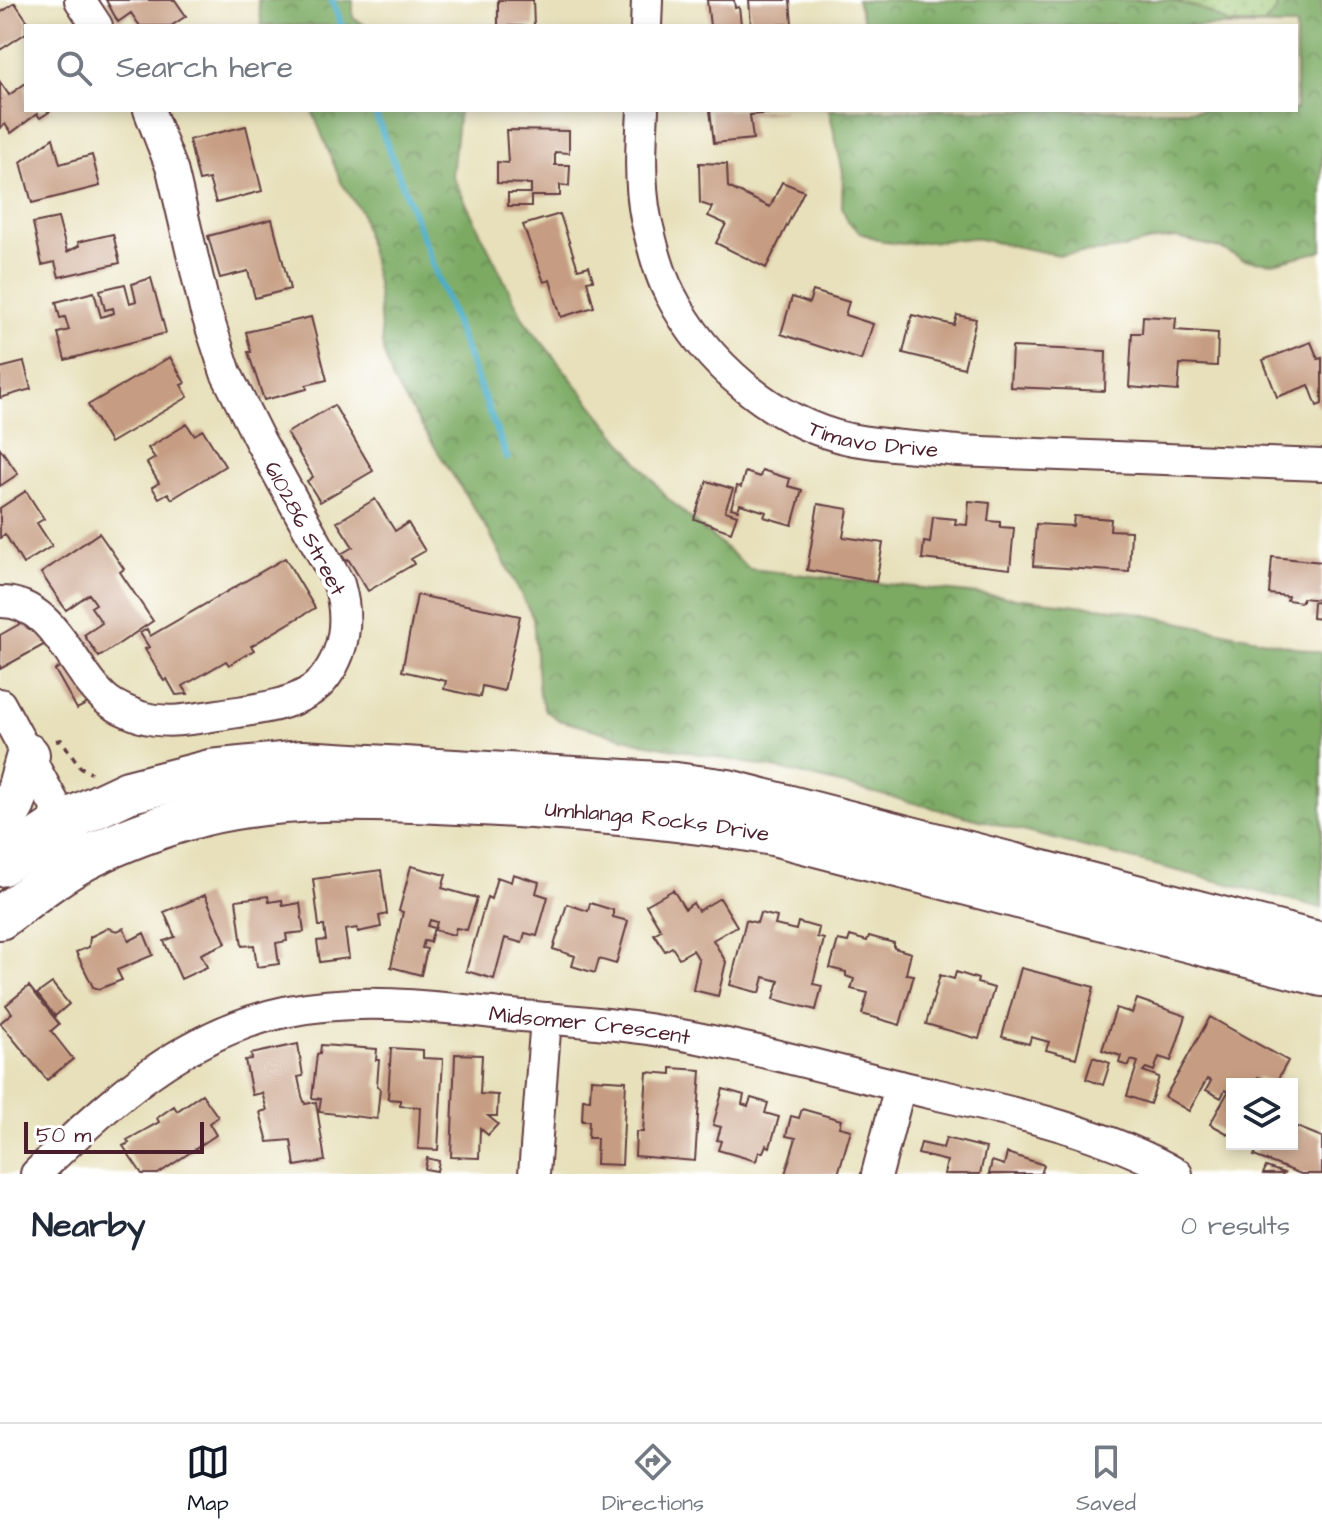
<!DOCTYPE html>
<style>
:root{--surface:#fff;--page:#f6f6f7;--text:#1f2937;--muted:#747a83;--line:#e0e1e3;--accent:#111827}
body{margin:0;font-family:"Architects Daughter",sans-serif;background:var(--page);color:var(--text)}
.controls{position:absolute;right:24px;bottom:24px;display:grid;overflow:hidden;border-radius:0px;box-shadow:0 4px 12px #0003}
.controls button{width:72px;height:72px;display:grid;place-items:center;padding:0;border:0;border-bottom:2px solid var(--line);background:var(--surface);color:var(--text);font:40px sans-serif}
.scale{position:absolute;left:24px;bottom:20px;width:180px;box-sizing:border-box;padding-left:8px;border:4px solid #4a1f2b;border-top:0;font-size:22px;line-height:28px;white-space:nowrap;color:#4a1f2b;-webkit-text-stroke:6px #fff;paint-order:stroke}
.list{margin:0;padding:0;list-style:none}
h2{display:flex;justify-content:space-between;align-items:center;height:104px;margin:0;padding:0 32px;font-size:34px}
h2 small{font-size:26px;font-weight:400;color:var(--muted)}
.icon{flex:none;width:44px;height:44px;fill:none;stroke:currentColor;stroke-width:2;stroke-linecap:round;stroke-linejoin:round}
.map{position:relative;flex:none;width:1322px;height:1174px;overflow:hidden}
.search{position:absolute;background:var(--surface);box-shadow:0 4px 12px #0003;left:24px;right:24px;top:24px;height:88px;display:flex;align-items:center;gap:20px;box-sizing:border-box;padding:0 28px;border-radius:0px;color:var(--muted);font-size:30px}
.sheet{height:248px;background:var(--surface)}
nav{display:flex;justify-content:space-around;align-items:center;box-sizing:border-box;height:112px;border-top:2px solid var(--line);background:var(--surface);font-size:22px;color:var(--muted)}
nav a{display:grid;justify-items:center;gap:4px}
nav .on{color:var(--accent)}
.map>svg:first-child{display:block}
</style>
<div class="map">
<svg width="1322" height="1174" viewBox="0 0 1322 1174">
<defs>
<pattern id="grass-dots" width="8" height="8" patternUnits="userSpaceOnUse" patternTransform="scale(2)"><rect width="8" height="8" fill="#9bc571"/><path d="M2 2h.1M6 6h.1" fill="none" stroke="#809f5d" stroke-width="1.8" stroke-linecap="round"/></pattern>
<pattern id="forest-crowns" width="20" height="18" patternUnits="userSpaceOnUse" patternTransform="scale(2)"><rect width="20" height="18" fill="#7caa63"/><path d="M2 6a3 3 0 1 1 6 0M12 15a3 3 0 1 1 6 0" fill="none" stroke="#688a52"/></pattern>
</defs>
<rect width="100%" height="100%" fill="#fff"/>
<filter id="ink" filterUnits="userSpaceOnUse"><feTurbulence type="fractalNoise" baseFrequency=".0125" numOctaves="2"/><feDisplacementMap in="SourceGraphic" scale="16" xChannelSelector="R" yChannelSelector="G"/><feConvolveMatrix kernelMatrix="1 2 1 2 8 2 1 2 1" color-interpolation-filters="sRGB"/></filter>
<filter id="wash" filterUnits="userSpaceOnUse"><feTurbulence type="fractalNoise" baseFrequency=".006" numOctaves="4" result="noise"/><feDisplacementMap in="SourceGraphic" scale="32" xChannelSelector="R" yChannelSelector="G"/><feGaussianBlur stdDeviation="1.8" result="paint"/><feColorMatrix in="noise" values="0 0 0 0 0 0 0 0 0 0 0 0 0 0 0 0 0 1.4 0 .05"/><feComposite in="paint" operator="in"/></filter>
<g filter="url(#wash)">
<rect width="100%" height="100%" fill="#e7e0ba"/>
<!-- grass -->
<path fill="url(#grass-dots)" stroke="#72724e" stroke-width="2" d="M1170,0H1277V1L1276,11L1264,24H1229L1199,8Z"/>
<!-- forest -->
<path fill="url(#forest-crowns)" stroke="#636447" stroke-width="2" d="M258,0H353V18L367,26H262Z
M857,0H1170L1199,8L1229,24H1264L1276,11L1277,0H1322V251L1273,263L1244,260L1220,248L1177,238L1156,240L1114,250L1058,255L974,238L903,244L885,242L861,233L848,222L842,207L843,172L829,110H1296V26H863L864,23Z
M312,110H459L452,175L524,320L667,498L750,569L1123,610L1322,653V908L793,772L643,743L559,720L545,710L539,694L533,618L489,532L393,381L383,351L377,283L361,212L341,182Z"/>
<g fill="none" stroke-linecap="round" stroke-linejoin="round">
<!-- stream -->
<path stroke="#47acc6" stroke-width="7" d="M332,0L342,26
M374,110L507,458"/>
</g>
<g id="blocks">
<!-- building -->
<path fill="#c69d82" d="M106,0H175L186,16L171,26H140L131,13L118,22Z
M498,0H533L534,26H498Z
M707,0H734L735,8L739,7L741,24L710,26Z
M749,0H790L792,24L751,26Z
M15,3L31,26H26V33L0,50V13Z
M0,82L9,95L26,83V110H52L40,118L37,114L11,133L5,124L0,128Z
M710,110H783V112L750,115L753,139L714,143Z
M246,126L262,191L216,203L209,179L199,181L189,140Z
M506,130L569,131V153L555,152V165H570L569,186L560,185V196H531V206H508V193H531V184L497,183V162L508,163Z
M53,138L60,164L92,155L100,186L32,203L21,162Z
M699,163L727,164L728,187L770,207L782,182L804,191L766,268L716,243L726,224L708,216L712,207L700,203Z
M560,214L578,269L589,266L593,280L587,281L594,307L561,317L550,280L544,282L523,225Z
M58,218L67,252L79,246L78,242L113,234L120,263L59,277L55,262L42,265L33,223Z
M272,219L290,289L255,298L248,271L220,278L208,236Z
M151,278L166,333L65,360L58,333L69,330L65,317L60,318L56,302L94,292L101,317L114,313L113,308L105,310L100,290L125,284L130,303L136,301L132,284Z
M813,291L849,302L845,315L873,324L861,360L781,334L792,297L809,303Z
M912,315L954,325L957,315L976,319L964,368L903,353Z
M1143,316L1176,318L1175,330L1218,333L1217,366L1180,364L1178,391L1129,387L1132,333H1142Z
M311,317L327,380L306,385L307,389L264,400L248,352H251L246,332Z
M1311,342L1318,359L1322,358V404L1317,406L1309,385L1277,397L1263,360Z
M1012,347L1106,351L1105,391L1010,387Z
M170,357L185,383L181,385L188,397L110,443L88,405Z
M24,362L31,389L0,398V368Z
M334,405L373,471L320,502L307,481L313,477L287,433Z
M187,424L194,435L203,430L225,466L172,499L168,493L159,498L152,487L159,483L147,463L155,458L148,448Z
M0,448L18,474L0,486Z
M762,470L790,479L788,486L802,490L792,525L764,517L766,512L740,504L738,510L731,508L737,486L741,487L745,472L760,477Z
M707,481L733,489L725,511L737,515L731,532L694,519Z
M26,491L44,519L37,523L52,546L23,564L5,534L0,538V508Z
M375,499L395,531L408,523L425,551L411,559L414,564L368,591L348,559L346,561L341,554L353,547L337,522Z
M969,501L990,503L988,521L1000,522V527L1014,528L1010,569L922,559L924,542L930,543L933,517L956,519L955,524L967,525Z
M818,504L848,509L843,537L883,543L876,582L807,570Z
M1074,516L1111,519L1110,530L1131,531L1129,572L1033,566L1036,524L1073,526Z
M99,533L124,569L120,572L153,621L99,657L84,635L102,623L91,607L96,604L89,594L66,610L41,573Z
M1272,557L1322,562V600L1302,598V602L1287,600L1288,596L1269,594Z
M285,558L315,608L251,646L254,650L229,665L226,661L183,686L188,694L176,695L167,679L164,681L145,649L149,647L140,633L147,629L150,636Z
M417,595L520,616L504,691L482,686L480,697L444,689L446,681L402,671Z
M1313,602L1322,603V619L1312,618Z
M25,621L32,624L38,636L44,633L49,642L0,669V635Z
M68,662L90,702L77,709L55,670Z
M411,866L446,875L442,888L477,898L467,930L456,928L454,935L435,930L437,922L430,920L428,926L434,928L430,942L424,941L422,948L427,949L421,975L391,967L403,912L399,911Z
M381,870L387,914L379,916L381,927L358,932L357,928L345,930L349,958L320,962L317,941L326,940L324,926H319L313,879Z
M513,874L539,882L536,893L548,897L537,936L525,933L522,943L505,938L494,979L466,971L487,897L491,899L497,877L511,882Z
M673,890L685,909L693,903L698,911L720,898L737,926L713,940L726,962L718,996L693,990L699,960L693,950L679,958L672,947L665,951L654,934L661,930L646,905Z
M205,895L226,943L201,954L207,967L181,979L164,941L175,937L164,912Z
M268,896L269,902L282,900L283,906L300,903L304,932L286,934L287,941L276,943L279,964L257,967L254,945L242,946L236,900Z
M590,903L613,910V917L628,921L616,964L599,959L595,973L572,966L575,956L553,949L567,904L588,911Z
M760,913L777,917L775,925L796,930L798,922L819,928L817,937L824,939L813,984L822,986L816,1010L774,999L779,981L764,977L760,993L730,985L746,920L757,923Z
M108,928L117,931L124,928L129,941L144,933L153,955L117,970L122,980L99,989L93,987L76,952L89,947L90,937Z
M850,936L867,941L869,936L894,943V948L911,953L906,974L914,975L900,1025L862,1014L868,993L851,989L854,979L846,976V972L830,968L838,940L848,942Z
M1021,968L1094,987L1076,1058L1046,1050L1049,1042L1031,1037L1029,1044L1002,1037Z
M956,972L978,979L977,983L994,988L979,1039L926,1024L940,975L954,979Z
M52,983L69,1004L55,1016L37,994Z
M29,986L59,1024L51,1031L73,1059L47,1080L0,1023L12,1013L6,1005Z
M1137,999L1186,1016L1171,1061L1159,1057L1154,1071L1146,1068L1143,1071L1159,1077L1150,1104L1127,1096L1138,1062L1131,1060L1129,1066L1119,1063L1121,1056L1102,1050L1116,1008L1132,1013Z
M1210,1017L1288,1061L1275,1084L1258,1077L1254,1084H1232V1136L1210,1124L1228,1092L1225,1090L1221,1098L1206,1090L1211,1081L1207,1079L1189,1111L1165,1097Z
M298,1044L303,1076L298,1077L302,1096L305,1104L316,1102L325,1161L295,1166L291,1140L268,1142L260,1112L267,1110L262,1093L252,1095L245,1060L252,1059L251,1054Z
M321,1045L377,1049L376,1060H379L377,1086L380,1088L377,1119L319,1112L321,1099L312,1098L317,1054L320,1053Z
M391,1048L423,1050V1058L443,1059L438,1150L418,1149L420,1107L400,1106V1100L388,1099Z
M455,1054L482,1055L480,1094L498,1095L497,1116H488L498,1124L488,1135L480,1128L479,1158L451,1157Z
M1093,1057L1110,1063L1103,1085L1086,1079Z
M671,1068L701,1070L695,1161L635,1156L636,1132H643L647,1072L671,1074Z
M591,1079L626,1081L622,1165L596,1164L597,1138H588L589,1121H582L583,1099L590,1100Z
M723,1089L744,1095L742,1104L748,1106L751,1098L768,1103L765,1113L779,1117L770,1147L766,1145L763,1152H759L756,1161L718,1150L721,1141L717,1140L721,1127L713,1125Z
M202,1094L218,1117L209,1123L216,1135L158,1174H142L123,1146L129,1143L127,1140L159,1122L157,1118L174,1106L177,1111Z
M802,1109L841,1120L839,1127L851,1130L838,1174H785L796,1138L786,1136L791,1116L799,1118Z
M1292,1125L1322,1137V1174H1301L1254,1156L1259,1144H1292Z
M946,1138L986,1148L980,1174H944L947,1161L918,1154L921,1143L943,1148Z
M1007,1153L1044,1165L1041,1174H989L992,1161L1004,1165Z
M427,1158L439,1161L437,1171L425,1169Z
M1266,1167L1284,1173L1283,1174H1263Z"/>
</g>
</g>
<g filter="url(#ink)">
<use href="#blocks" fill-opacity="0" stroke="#623c40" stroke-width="2"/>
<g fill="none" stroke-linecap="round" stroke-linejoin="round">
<!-- street casing -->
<g stroke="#623c40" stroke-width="34">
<g id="street">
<path d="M80,0L97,26"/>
<path d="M646,26L647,0"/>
<path id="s1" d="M643,110C641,145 639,184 646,219C652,244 658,271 670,294C705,363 773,422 849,439C885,446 922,447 958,451L1322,465"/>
<path d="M0,602C55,601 72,672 108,701C117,708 130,713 141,717C172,726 207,716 238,712C265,708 302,703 322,681C346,652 349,618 339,584L260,441L226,373L205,309L172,169L149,110"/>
<path d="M0,704L74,840"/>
<path id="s2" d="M36,1174C108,1102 185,1032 289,1011C359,997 432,1006 502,1014C551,1019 599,1022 648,1029C735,1043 819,1066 904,1087C990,1107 1102,1129 1177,1174"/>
<path d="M534,1174L546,1018"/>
<path d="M877,1174L900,1086"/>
</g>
</g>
<!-- secondary casing -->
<g stroke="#623c40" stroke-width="46">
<g id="secondary">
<path d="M0,828L14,804L28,755"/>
<path d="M0,865L64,822L128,792L210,771L302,762L676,784L728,791L1322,944"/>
<path id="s3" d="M0,918C28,897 55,875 85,859C122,840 164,825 205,814C283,795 379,799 459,803C565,808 669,816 773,834L1322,975"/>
</g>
</g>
<!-- path -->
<path stroke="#623c40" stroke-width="4" stroke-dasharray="6 6" stroke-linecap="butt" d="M56,741L61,740L80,767L91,773"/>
<!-- street -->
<use href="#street" stroke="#fff" stroke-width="30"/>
<!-- secondary -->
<use href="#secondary" stroke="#fff" stroke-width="42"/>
</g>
</g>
<g text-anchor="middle" stroke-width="8" stroke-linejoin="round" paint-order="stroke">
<!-- street labels -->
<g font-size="22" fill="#4a1f2b" stroke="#fff">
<text dy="8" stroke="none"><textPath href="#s1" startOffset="450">Timavo Drive</textPath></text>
<text transform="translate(306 528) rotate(62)" y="8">610286 Street</text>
<text dy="8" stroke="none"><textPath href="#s3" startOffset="686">Umhlanga Rocks Drive</textPath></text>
<text dy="8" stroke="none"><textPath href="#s2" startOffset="608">Midsomer Crescent</textPath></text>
</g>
</g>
</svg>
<div class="controls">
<button><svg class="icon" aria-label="layers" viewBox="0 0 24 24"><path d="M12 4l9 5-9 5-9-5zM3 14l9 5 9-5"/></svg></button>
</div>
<div class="scale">50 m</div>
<div class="search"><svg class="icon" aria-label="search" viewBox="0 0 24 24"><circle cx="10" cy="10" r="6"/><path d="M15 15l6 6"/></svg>Search here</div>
</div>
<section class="sheet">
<h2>Nearby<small>0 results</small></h2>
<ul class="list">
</ul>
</section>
<nav>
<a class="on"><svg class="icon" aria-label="map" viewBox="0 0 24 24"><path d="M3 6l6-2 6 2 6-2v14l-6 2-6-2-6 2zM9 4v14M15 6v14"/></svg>Map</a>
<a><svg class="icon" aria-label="directions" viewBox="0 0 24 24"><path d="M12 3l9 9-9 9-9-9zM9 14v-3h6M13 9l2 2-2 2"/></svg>Directions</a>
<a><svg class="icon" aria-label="saved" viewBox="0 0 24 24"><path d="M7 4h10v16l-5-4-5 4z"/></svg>Saved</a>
</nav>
